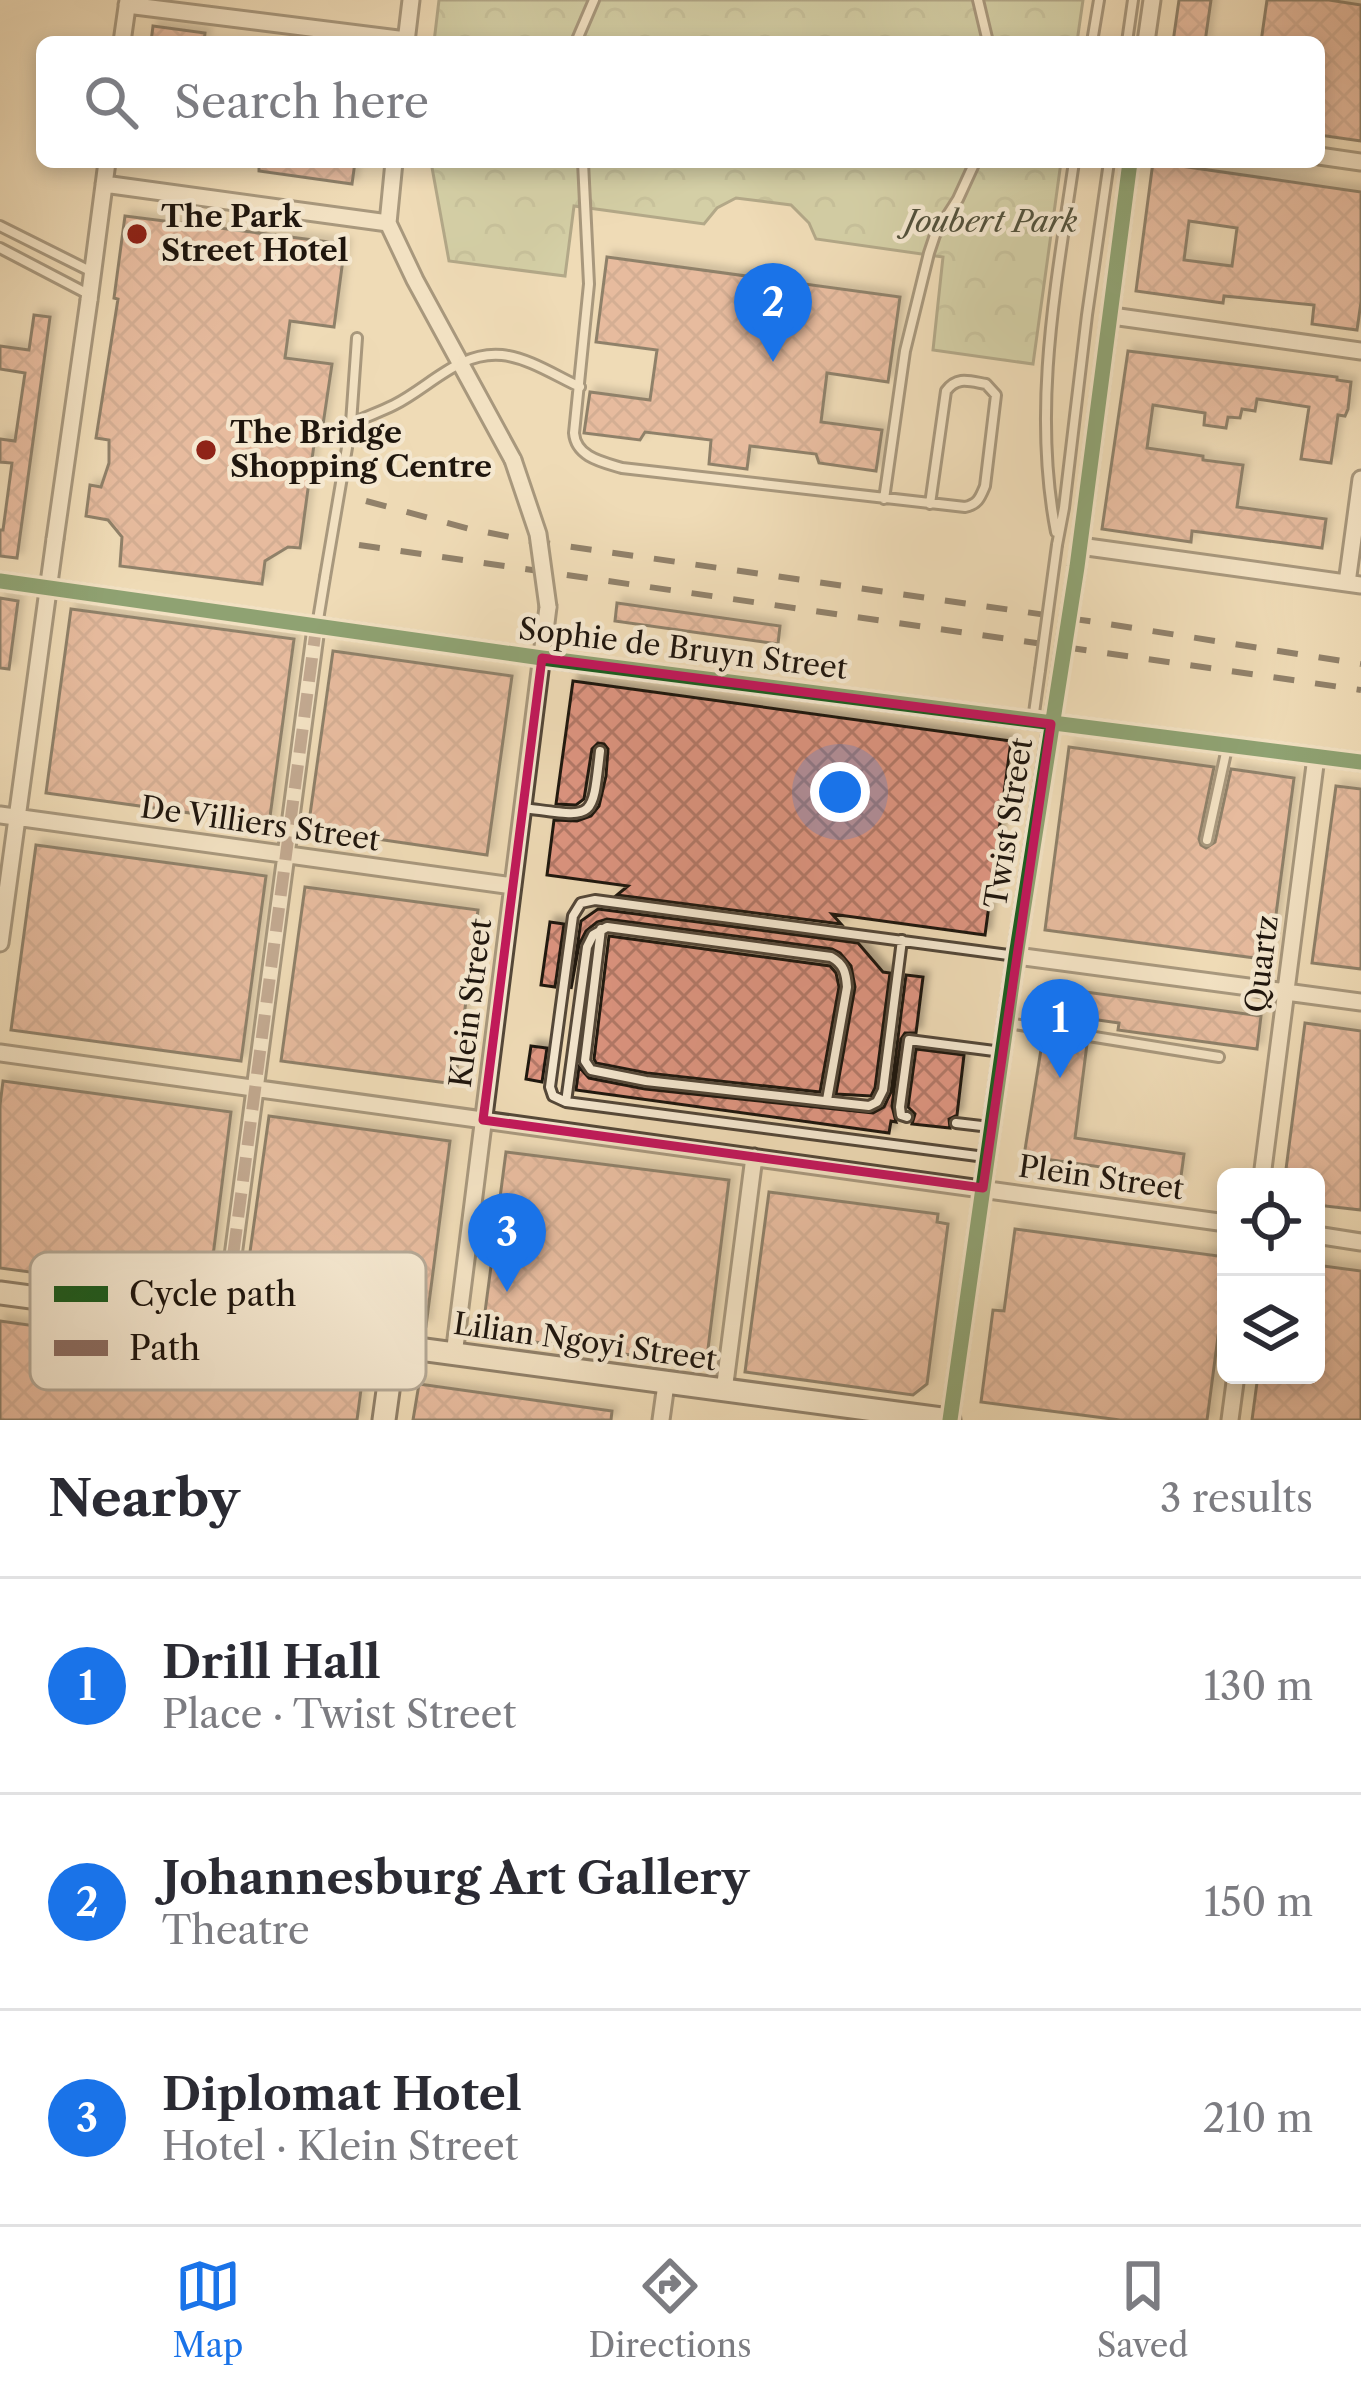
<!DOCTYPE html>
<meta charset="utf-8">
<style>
:root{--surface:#fff;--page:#f7f7f7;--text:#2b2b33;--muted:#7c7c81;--line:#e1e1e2;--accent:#1a73e8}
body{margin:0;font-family:"Libre Caslon Text",serif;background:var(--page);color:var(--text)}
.controls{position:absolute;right:36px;bottom:36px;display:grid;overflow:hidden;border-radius:18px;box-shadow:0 6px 18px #0003}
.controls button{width:108px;height:108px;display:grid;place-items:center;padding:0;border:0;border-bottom:3px solid var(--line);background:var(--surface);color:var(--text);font:60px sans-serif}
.you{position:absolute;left:840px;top:792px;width:42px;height:42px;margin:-30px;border:9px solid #fff;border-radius:50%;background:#1a73e8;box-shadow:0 0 0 18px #1a73e833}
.badge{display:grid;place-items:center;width:78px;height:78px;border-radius:50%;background:var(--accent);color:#fff;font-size:39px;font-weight:700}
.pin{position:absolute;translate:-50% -99px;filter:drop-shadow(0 3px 6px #0008)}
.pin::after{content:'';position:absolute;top:63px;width:42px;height:36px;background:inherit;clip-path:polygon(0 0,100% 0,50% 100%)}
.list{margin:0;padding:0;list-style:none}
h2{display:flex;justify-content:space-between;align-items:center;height:156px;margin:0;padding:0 48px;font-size:51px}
h2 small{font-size:39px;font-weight:400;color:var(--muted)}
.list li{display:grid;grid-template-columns:78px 1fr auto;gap:36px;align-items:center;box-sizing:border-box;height:216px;padding:0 48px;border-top:3px solid var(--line)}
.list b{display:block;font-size:45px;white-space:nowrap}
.list p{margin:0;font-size:39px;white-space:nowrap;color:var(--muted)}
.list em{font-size:39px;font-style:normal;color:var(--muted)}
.icon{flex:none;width:66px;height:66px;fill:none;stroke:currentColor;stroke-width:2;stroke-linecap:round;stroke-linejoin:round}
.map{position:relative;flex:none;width:1361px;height:1420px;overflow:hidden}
.search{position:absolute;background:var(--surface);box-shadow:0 6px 18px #0003;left:36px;right:36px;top:36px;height:132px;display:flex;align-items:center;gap:30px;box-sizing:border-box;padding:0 42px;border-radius:18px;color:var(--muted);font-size:45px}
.sheet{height:804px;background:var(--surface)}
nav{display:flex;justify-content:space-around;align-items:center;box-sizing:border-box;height:168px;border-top:3px solid var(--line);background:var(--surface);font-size:33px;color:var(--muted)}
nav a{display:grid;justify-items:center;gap:6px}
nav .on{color:var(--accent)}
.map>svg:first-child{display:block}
</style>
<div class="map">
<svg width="1361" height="1420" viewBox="0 0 1361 1420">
<defs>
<pattern id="park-crowns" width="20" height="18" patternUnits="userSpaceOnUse" patternTransform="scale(3)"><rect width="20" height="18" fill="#b4c192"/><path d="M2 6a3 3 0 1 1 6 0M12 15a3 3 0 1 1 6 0" fill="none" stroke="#9aa57d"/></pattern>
<pattern id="building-cross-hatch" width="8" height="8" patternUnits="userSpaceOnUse" patternTransform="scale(3)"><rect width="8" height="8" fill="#de9581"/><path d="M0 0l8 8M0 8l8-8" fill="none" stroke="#b37968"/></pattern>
<filter id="shadow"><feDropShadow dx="5.5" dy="-5.5" stdDeviation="3" flood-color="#0004"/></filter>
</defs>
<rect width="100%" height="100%" fill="#efdbb6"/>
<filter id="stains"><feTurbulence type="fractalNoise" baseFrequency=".00167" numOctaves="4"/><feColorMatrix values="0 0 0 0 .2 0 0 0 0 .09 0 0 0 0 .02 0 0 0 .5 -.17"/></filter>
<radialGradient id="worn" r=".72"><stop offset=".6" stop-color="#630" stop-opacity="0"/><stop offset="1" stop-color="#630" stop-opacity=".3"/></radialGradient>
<!-- park -->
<path fill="url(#park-crowns)" stroke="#6a6c50" stroke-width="3" d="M439,0H1083L1077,42H434Z
M431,162H1061L1033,364L933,350L943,257L816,239L809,223L791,205L736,198L717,208L704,224L574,206L565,276L449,261Z"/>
<!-- building -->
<path fill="url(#building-cross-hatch)" stroke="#1f160e" stroke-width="3" fill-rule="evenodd" filter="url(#shadow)" d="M1179,0H1211L1205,42H1173Z
M1267,0H1329L1361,5V141L1319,135V42H1261Z
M153,26L205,33L204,42H151Z
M259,162H355L352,184L259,171Z
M1153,162L1361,192V302L1357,330L1312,324L1314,305L1224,296L1223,303L1136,291ZM1189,221L1237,228L1232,266L1184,260Z
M125,216L345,244L334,327L290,321L285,358L332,364L321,438L315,437L300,548L288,547L265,561L262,584L120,566L122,537L108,520L86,516L90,485L101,487L109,463V440L96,438L118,299L114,298Z
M607,257L900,297L888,382L827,373L821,422L882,430L876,471L819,463L816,454L750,446L747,469L709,464L711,440L645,432L640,440L584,433L590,392L650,400L657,350L596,342Z
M34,315L50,317L17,558L0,556V530H3L12,463L0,462V439L15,441L25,373L0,369V346L29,350Z
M1128,351L1337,377V380L1351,382L1348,409L1345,416L1338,415L1331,463L1301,459L1309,407L1257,399L1255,411L1242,409L1240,418L1228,417L1226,428L1204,425L1205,413L1153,405L1147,448L1203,456V460L1243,465L1237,507L1326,519L1322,548L1192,531L1191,542L1102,529Z
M0,598L18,601L9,669L0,668Z
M617,603L780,626L778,644L615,621Z
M71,609L294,639L269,824L46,793Z
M333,651L512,676L487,855L308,829Z
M573,681L1011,741L985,935L832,914L841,924L617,895L628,886L547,875L554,820L577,821L591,816L599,806L606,776L608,749L604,744L598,743L592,749L584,799L576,805L556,804Z
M1069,747L1214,767L1199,839L1201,845L1206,848L1215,842L1231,769L1294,778L1270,960L1045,930Z
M1336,786L1361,789V969L1312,963Z
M36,845L266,876L241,1061L11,1030Z
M305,887L478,910L455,1084L281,1061Z
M598,909L858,943L883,972L890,973L875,1088L871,1096L836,1094L855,987L851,966L840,953L832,949L607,919L597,922L586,931L579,945L571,989L581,921Z
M550,922L564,924L555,987L541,985Z
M609,936L830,966L836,973L839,987L820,1092L647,1073L596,1063L594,1059Z
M906,975L923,977L916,1033H905L901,1039L892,1106L896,1122L891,1121L889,1133L576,1090L579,1067L589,1078L645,1089L873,1113L884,1107L891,1092Z
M1042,986L1261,1016L1257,1049L1118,1030L1119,1023L1091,1019L1089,1028L1045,1021L1046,1012L1038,1011Z
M1305,1023L1361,1031V1210L1316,1205V1177H1285Z
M1043,1037L1087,1044L1075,1138L1184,1154L1180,1184L1121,1175L1122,1170L1024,1156Z
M531,1046L547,1048L542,1082L526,1079Z
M916,1049L964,1055L957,1115L949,1119L950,1128L912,1124L915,1114L908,1107Z
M3,1081L231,1112L208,1296L0,1268V1105Z
M269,1116L450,1141L426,1326L243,1302Z
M506,1152L729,1180L706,1365L482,1335Z
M769,1192L938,1214L937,1222L948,1224L927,1384L913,1395L745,1372Z
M1015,1229L1226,1257V1276L1207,1420H1120L981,1402L993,1310L1004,1311Z
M1316,1265L1361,1271V1420H1252L1258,1375H1316Z
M0,1321L50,1328L49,1339L126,1350L127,1338L319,1363L318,1368L363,1374L357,1420H0Z
M419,1384L612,1411L611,1420H413Z"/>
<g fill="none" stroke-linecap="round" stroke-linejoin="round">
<!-- lane casing -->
<g stroke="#534738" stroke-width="14">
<path id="lane" d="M978,0L988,42
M576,42L594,0
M1092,42L1099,0
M1127,42L1133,0
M583,162L589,284L574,433C576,457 602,462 622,468L965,507C978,504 980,498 985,486L996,395L986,384C969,381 957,376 946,391L930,504
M0,226L90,271
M0,248L88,294
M351,423L357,338
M350,430L351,424C365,417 380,412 394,405C430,387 459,351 502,355C529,358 556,376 580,387
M884,499L905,351L929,253L935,235L958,199L975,162
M1056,532C1032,408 1056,285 1074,162
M1057,545L1064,508L1087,315L1109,162
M317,626L325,577
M1033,720L1040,670
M524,808C595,817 592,823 600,751
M1207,840L1227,748
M601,929L585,1061L591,1070L646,1081L869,1106L877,1102L883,1090L902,940
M1008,1023L1219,1057
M566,1102L587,947L593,935L607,927L831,957C844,964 846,973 847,987L827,1100
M907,1117L901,1115L900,1107L909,1040L1002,1052
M956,1123L990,1127
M985,1157L566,1102L553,1096L550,1087L573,916L581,903L595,900L1016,956"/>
</g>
<!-- street casing -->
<g stroke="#534738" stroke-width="21">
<path id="street" d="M127,5L406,40
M122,42L128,0
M406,42L411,0
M1146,42L1152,0
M1319,156L1361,162
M394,162L388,223L415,280L513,460
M104,184L388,223
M89,300L107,162
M1112,316L1361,351
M1080,546L1361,585
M1077,567L1130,162
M0,581L542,658L1361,762
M1347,583L1361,479
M0,815L513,886
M0,943L55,539
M1016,956L1361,1002
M0,1053L1226,1223
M1262,1177L1316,757
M1316,1235L1361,1242
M224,1324L316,628
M454,1355L548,607
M724,1391L754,1157
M661,1420L666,1384
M950,1420L1016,956L1059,680
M1230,1420L1236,1375"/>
</g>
<!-- secondary casing -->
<g stroke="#1f160e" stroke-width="27">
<path id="secondary" d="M0,1293L949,1420
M384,1420L394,1347"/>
</g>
<!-- lane -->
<use href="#lane" stroke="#f5e8d0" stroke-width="8"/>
<!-- street -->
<use href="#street" stroke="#f5e8d0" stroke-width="15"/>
<!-- secondary -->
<use href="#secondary" stroke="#f5e8d0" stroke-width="21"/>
<!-- rail -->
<path stroke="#1f160e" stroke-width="6" stroke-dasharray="21 21" stroke-linecap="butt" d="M366,501L470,529L531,541L1095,622L1361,664
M359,545L1361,690"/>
<!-- lane-bridge casing -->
<g stroke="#534738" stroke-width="14" stroke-linecap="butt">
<path id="lane-bridge" d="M325,577L350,430
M1040,670L1057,545"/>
</g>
<!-- street-bridge casing -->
<g stroke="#534738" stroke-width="21" stroke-linecap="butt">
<path id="street-bridge" d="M513,460L538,534L548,607
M55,539L89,300
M1059,680L1077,567"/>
</g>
<!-- lane-bridge -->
<use href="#lane-bridge" stroke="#f5e8d0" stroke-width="8"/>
<!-- street-bridge -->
<use href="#street-bridge" stroke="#f5e8d0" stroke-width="15"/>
<!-- quiet -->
<path stroke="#8d6e63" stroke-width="12" stroke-dasharray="24 12" stroke-linecap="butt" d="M224,1324L316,628"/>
<!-- cycleway casing -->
<g stroke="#f5e8d0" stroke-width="22">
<path id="cycleway" d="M0,581L542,658L1361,762
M950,1420L1016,956L1077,567L1130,162"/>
</g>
<!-- cycleway -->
<use href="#cycleway" stroke="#1b5e20" stroke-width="15"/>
</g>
<!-- marked area -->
<path d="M0 0H1361V1420H0ZM542,658L1051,724L983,1188L483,1120Z" fill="#efdbb6" fill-opacity=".55" fill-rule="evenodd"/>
<path fill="none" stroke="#c2185b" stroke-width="9" stroke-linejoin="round" d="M542,658L1051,724L983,1188L483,1120Z"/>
<!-- markers -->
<g fill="#8f2418" stroke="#f5e8d0" stroke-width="4.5">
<circle cx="137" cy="234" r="12"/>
<circle cx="206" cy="450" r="12"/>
</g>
<g text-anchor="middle" stroke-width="9" stroke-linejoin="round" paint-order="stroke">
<!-- poi labels -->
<g font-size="30" font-weight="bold" fill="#1f160e" stroke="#f5e8d0" text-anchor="start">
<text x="161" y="227">The Park<tspan x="161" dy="34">Street Hotel</tspan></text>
<text x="230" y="443">The Bridge<tspan x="230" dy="34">Shopping Centre</tspan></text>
</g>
<!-- park labels -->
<g font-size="30" font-style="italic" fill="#53523c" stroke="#f5e8d0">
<text x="991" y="232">Joubert Park</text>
</g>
<!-- street labels -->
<g font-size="30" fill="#1f160e" stroke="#f5e8d0">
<text transform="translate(683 649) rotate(7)" y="10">Sophie de Bruyn Street</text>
<text transform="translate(1009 823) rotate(-81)" y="10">Twist Street</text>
<text transform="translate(260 824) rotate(8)" y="10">De Villiers Street</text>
<text transform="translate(1262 964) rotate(-83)" y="10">Quartz</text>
<text transform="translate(471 1003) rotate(-83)" y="10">Klein Street</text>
<text transform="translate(1101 1178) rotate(8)" y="10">Plein Street</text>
<text transform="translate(585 1342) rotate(8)" y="10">Lilian Ngoyi Street</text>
</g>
</g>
<!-- legend -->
<rect x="30" y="1252" width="396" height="138" rx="18" fill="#f5e8d0" stroke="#b5a996" stroke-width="3"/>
<rect x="54" y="1286" width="54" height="16" fill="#1b5e20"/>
<rect x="54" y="1340" width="54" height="16" fill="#8d6e63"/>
<g font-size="33" fill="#1f160e">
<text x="129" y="1306">Cycle path</text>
<text x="129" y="1360">Path</text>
</g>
<rect width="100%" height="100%" filter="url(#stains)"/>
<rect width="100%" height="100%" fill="url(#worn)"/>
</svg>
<div class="controls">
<button><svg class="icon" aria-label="locate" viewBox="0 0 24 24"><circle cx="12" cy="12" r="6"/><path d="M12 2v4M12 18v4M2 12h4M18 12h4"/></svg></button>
<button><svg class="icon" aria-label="layers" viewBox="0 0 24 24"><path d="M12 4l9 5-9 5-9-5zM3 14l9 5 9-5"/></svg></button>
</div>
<div class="you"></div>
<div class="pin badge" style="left:1060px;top:1078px">1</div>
<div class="pin badge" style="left:773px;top:362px">2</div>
<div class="pin badge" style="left:507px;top:1292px">3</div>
<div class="search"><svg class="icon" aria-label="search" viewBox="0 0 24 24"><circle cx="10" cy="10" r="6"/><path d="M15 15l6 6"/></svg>Search here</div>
</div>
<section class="sheet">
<h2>Nearby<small>3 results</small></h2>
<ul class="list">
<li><span class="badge">1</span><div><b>Drill Hall</b><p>Place · Twist Street</p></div><em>130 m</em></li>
<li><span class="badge">2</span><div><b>Johannesburg Art Gallery</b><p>Theatre</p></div><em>150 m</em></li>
<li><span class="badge">3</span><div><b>Diplomat Hotel</b><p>Hotel · Klein Street</p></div><em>210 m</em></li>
</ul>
</section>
<nav>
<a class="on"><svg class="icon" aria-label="map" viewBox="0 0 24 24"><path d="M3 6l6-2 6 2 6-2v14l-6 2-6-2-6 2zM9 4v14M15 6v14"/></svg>Map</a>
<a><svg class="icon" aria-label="directions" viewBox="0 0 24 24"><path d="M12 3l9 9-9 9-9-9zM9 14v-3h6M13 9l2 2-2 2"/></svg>Directions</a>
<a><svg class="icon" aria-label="saved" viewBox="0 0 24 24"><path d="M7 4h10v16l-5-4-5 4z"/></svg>Saved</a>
</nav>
